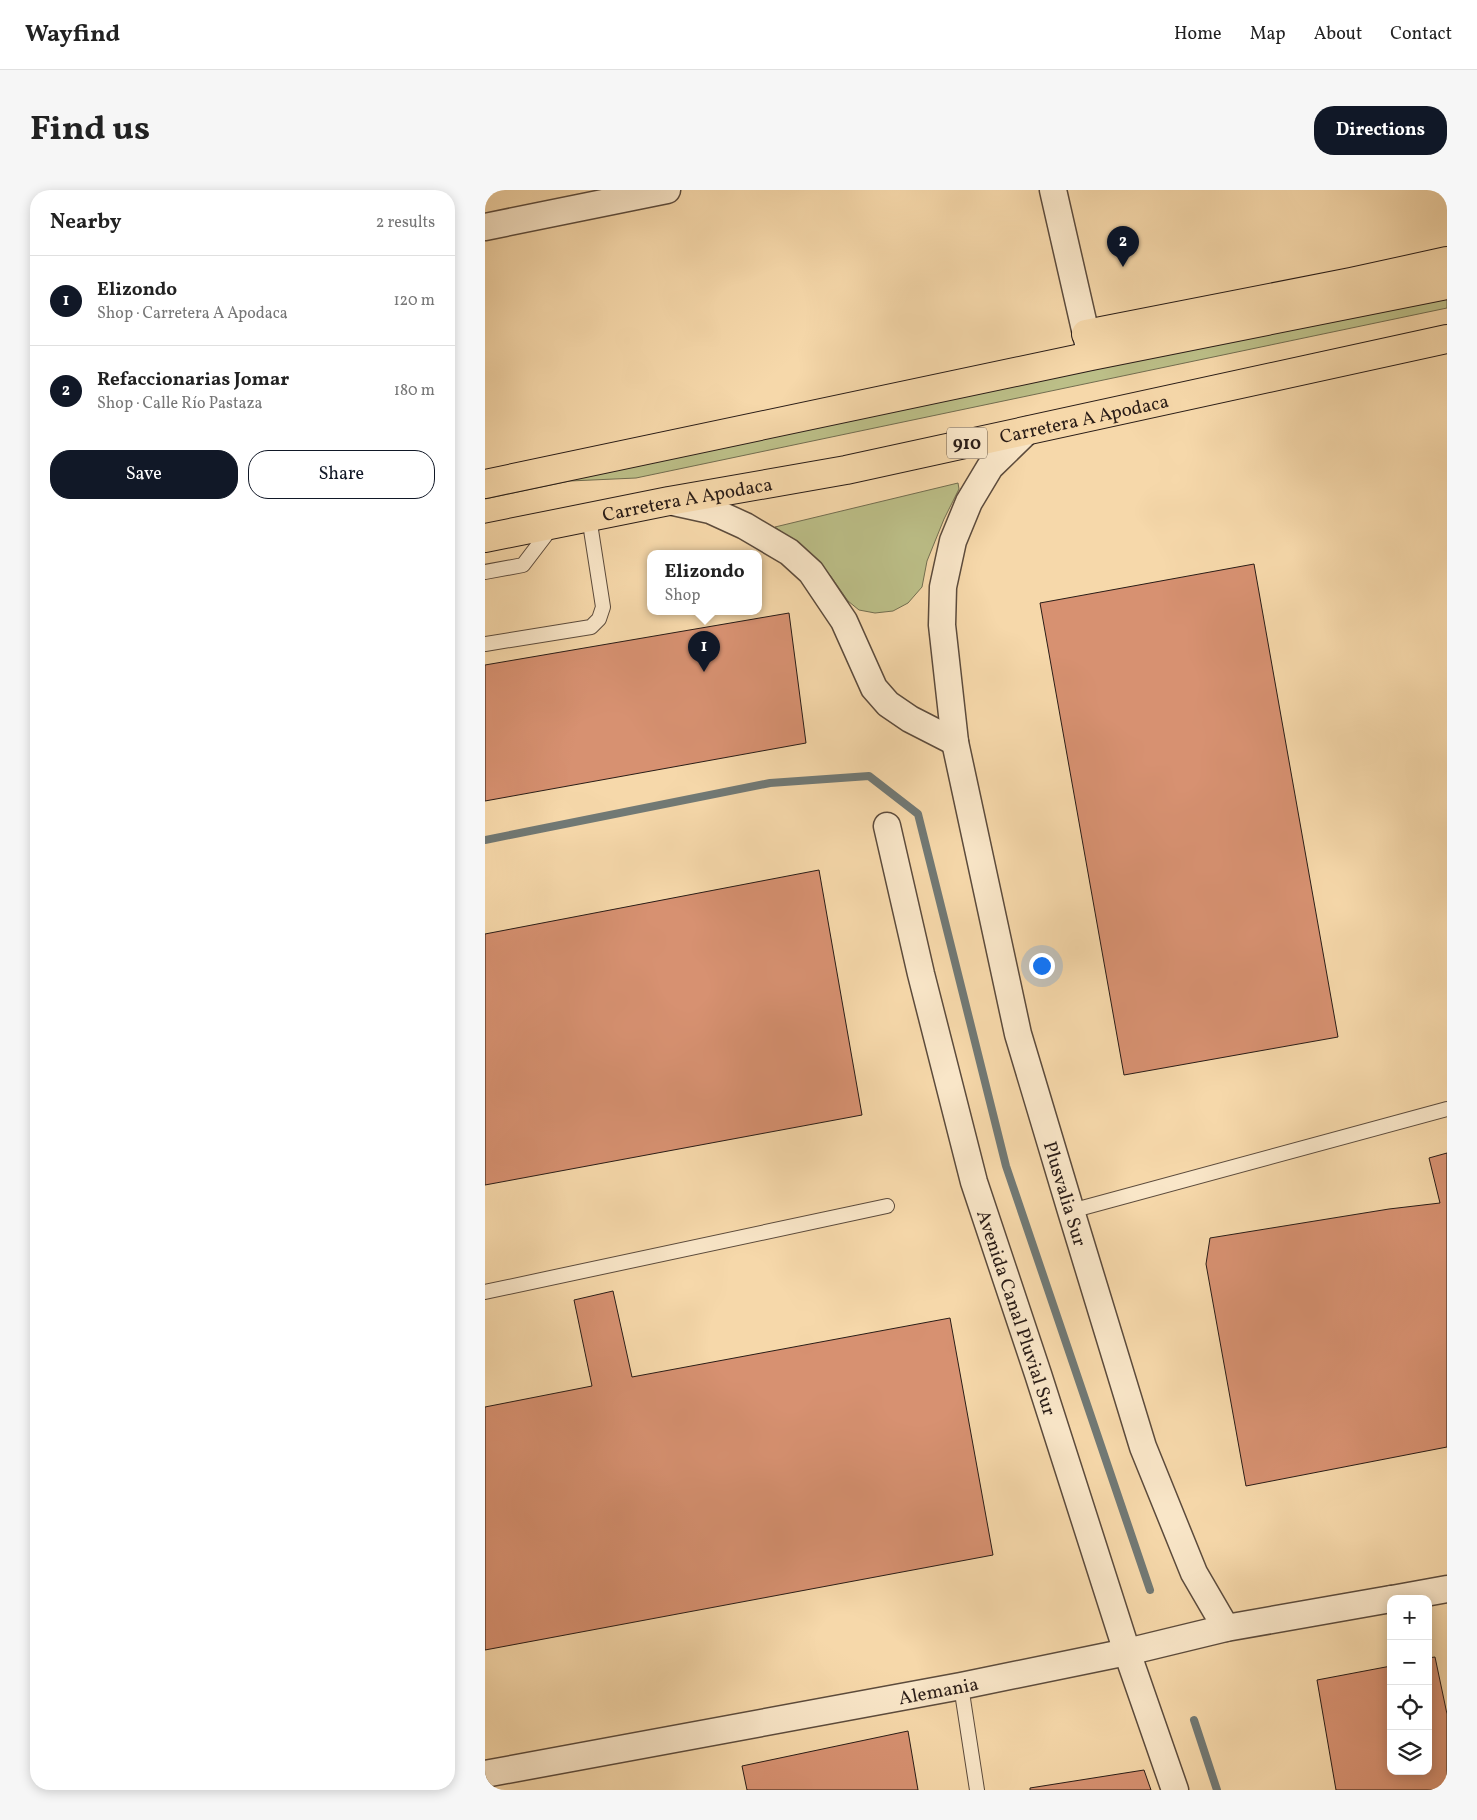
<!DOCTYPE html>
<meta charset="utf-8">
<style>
:root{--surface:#fff;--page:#f6f6f6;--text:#222;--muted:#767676;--line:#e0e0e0;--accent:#111827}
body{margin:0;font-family:Vollkorn,serif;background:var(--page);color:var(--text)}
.controls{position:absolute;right:15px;bottom:15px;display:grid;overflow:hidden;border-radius:10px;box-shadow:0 2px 12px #0003}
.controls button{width:45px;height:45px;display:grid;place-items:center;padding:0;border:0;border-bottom:1px solid var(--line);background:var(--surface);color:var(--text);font:25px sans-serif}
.you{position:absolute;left:556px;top:775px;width:18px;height:18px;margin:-12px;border:4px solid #fff;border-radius:50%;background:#1a73e8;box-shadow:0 0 0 8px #1a73e833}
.badge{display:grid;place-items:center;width:32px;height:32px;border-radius:50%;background:var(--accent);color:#fff;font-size:16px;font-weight:700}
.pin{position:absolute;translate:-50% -41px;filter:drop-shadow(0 1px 2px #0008)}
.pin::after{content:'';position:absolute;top:26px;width:18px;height:15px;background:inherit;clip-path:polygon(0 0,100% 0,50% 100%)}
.popup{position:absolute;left:162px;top:360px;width:115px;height:65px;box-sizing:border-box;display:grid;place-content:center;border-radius:10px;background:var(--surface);filter:drop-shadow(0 1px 4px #0005);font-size:16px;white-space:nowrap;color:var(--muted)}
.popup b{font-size:19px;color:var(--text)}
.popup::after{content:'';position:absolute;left:50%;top:100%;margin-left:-10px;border:10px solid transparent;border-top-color:var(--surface)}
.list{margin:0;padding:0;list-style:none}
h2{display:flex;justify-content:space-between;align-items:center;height:65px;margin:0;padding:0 20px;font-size:21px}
h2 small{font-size:16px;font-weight:400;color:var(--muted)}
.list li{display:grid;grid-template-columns:32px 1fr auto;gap:15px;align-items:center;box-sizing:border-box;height:90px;padding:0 20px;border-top:1px solid var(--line)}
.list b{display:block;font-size:19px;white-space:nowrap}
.list p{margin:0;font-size:16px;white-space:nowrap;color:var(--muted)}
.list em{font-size:16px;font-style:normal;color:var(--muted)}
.actions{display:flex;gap:10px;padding:15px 20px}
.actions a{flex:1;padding:11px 0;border:1px solid var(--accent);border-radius:20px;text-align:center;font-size:18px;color:var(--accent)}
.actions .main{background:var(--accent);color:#fff}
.icon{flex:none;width:28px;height:28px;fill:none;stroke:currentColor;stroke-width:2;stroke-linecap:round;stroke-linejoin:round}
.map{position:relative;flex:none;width:962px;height:1600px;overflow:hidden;border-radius:20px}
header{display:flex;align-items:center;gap:30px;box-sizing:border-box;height:70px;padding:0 25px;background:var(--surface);border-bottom:1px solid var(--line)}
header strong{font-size:24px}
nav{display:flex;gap:28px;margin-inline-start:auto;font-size:18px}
.intro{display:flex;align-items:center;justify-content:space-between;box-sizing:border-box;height:120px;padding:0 30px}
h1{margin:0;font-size:35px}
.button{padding:12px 22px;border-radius:20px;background:var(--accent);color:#fff;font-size:18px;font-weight:700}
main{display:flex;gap:30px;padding:0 30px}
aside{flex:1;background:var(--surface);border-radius:20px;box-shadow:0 2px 12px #0003}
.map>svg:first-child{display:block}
</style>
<header>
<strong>Wayfind</strong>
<nav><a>Home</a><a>Map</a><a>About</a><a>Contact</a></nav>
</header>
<div class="intro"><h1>Find us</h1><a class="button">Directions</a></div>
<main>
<aside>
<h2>Nearby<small>2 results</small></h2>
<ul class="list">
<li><span class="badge">1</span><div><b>Elizondo</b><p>Shop · Carretera A Apodaca</p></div><em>120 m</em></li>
<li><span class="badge">2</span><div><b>Refaccionarias Jomar</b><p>Shop · Calle Río Pastaza</p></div><em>180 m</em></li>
</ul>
<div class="actions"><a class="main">Save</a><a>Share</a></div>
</aside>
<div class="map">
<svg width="962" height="1600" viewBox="0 0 962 1600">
<rect width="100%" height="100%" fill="#f6d8aa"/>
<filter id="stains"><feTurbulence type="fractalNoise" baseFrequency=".004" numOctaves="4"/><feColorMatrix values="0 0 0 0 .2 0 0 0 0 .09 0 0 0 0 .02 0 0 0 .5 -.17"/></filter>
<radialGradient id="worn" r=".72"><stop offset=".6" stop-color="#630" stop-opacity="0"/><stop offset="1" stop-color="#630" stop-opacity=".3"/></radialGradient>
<!-- green -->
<path fill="#bcbf88" stroke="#726e50" d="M962,104V118L151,288L85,291L0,309V304Z
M473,293L474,299L459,329L442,371L437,397L423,413L408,421L390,423L374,420L363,411L345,385L319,358L290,337Z"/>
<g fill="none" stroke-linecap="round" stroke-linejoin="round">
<!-- stream -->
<path stroke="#717975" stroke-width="8" d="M0,650L285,593L384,586L433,624L521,976L665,1400
M709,1530L732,1600"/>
</g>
<!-- building -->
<path fill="#d79171" stroke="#291c17" d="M769,374L853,847L639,885L555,413Z
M304,423L321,553L0,611V475Z
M334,680L377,925L0,995V744Z
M962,963V1257L761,1296L721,1074L725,1048L904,1019L955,1013L944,968Z
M128,1101L147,1187L465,1128L508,1365L0,1460V1217L107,1196L89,1110Z
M950,1467L962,1524V1600H851L832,1490L906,1476V1581H943V1468Z
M423,1541L433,1600H262L257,1576Z
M659,1580L666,1600H545V1598Z"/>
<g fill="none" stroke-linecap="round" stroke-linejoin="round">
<!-- service casing -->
<g stroke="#5c4b3c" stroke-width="16">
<path id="service" d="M0,382L38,375L67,337
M0,454L106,437L114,429L118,417L104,327
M586,1021L962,919
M0,1102L402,1016
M476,1496L492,1600"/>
</g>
<!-- minor casing -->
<g stroke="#5c4b3c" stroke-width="29">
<g id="minor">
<path d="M568,0L606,166"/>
<path d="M0,37L182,0"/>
<path id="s1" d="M543,240L505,277L484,312L468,351L458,397L457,435L470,552L533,844L586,1021L658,1257L709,1383L741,1438"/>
<path d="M184,311L225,320L260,336L304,362L326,382L359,431L389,498L403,514L425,529L470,552"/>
<path id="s2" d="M402,636L436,784L489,992L553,1184L642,1462L690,1600"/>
<path d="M907,1409L962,1399"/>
<path id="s3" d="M0,1584L476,1496L642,1462L741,1438L906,1409"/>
</g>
</g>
<!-- primary casing -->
<g stroke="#291c17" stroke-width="30">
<g id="primary">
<path d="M601,144L866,92L962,71"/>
<path d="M0,294L606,166L962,95"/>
<path id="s4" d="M0,348L184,311L361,280L962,149"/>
</g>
</g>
<!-- service -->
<use href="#service" stroke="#f9e6c8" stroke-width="14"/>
<!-- minor -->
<use href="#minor" stroke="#f9e6c8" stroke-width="26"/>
<!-- primary -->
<use href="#primary" stroke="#f6d8aa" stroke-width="28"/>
</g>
<g text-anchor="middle" stroke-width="4" stroke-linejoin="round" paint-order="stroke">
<!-- shield labels -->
<rect fill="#f9e6c8" stroke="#67594c" stroke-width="1" x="462" y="237.5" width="40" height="31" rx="4"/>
<g font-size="18" font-weight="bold" fill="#291c17">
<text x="482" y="259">910</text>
</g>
<!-- street labels -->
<g font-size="19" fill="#291c17" stroke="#f9e6c8">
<text dy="7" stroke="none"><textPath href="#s4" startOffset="611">Carretera A Apodaca</textPath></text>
<text dy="7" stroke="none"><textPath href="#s4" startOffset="206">Carretera A Apodaca</textPath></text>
<text dy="7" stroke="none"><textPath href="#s1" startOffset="804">Plusvalia Sur</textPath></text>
<text dy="7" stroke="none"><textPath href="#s2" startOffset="504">Avenida Canal Pluvial Sur</textPath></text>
<text dy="7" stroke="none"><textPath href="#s3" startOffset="461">Alemania</textPath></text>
</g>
</g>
<rect width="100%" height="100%" filter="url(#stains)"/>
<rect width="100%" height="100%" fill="url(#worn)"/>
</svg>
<div class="controls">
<button>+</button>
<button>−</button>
<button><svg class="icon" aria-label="locate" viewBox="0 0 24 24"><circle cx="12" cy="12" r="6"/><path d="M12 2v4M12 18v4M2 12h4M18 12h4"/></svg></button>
<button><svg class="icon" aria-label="layers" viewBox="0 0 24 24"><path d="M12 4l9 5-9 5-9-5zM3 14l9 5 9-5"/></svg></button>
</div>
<div class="you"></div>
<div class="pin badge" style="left:219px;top:482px">1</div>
<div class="popup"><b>Elizondo</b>Shop</div>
<div class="pin badge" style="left:638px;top:77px">2</div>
</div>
</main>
